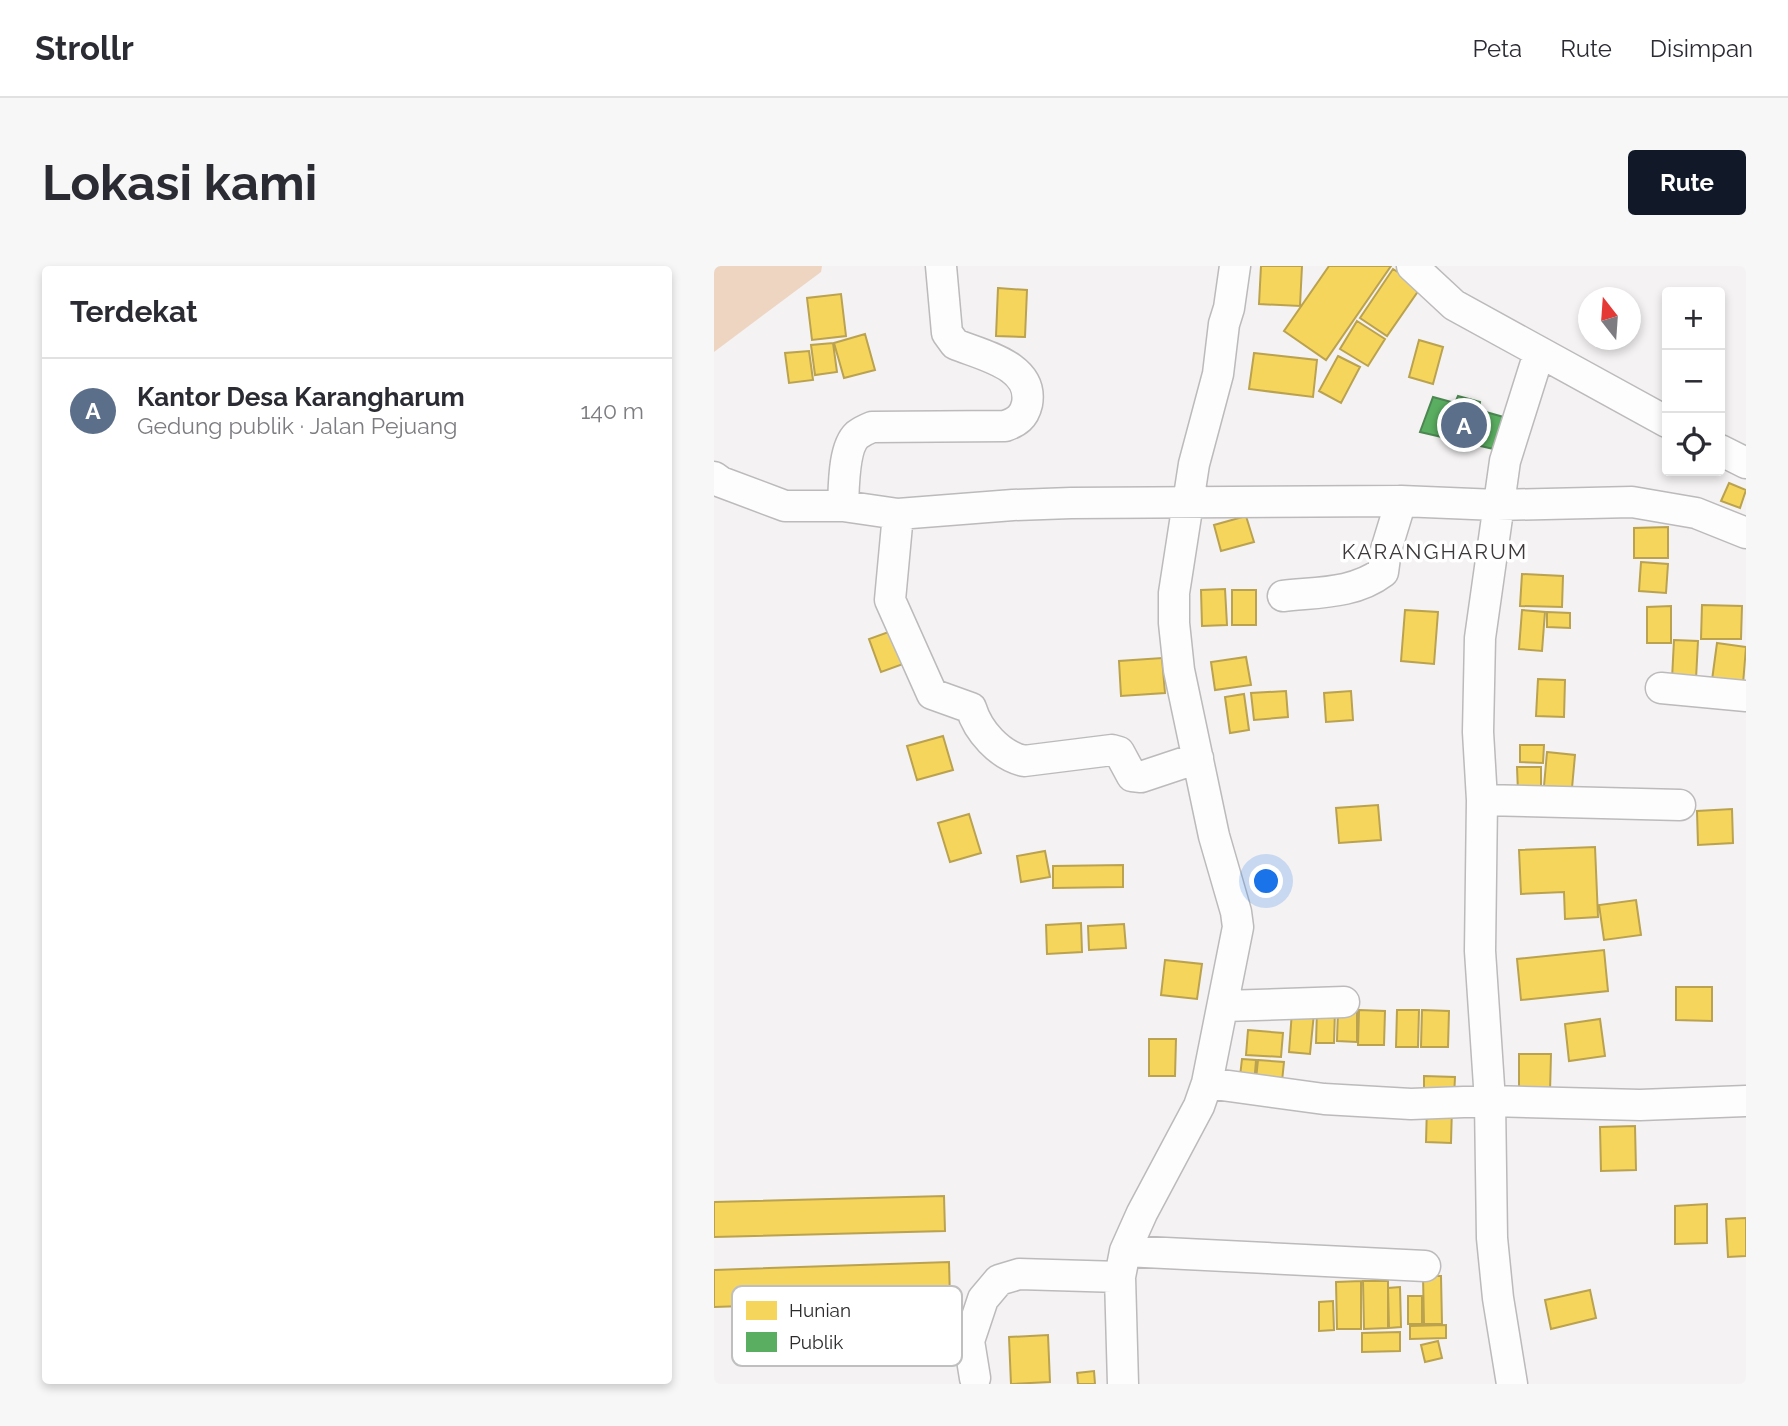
<!DOCTYPE html>
<html lang="id">
<meta charset="utf-8">
<style>
:root{--surface:#fff;--page:#f7f7f7;--text:#2b2b33;--muted:#7c7c81;--line:#e1e1e2;--accent:#111827}
body{margin:0;font-family:Raleway,sans-serif;background:var(--page);color:var(--text)}
.controls{position:absolute;right:21px;top:21px;display:grid;overflow:hidden;border-radius:7px;box-shadow:0 4px 10px #0003}
.controls button{width:63px;height:63px;display:grid;place-items:center;padding:0;border:0;border-bottom:2px solid var(--line);background:var(--surface);color:var(--text);font:35px sans-serif}
.compass{position:absolute;left:864px;top:21px;width:63px;height:63px;border-radius:50%;background:var(--surface);box-shadow:0 4px 10px #0003;rotate:343deg}
.you{position:absolute;left:553px;top:616px;width:24px;height:24px;margin:-18px;border:5px solid #fff;border-radius:50%;background:#1a73e8;box-shadow:0 0 0 10px #1a73e833}
.badge{display:grid;place-items:center;width:46px;height:46px;border-radius:50%;background:var(--accent);color:#fff;font-size:23px;font-weight:700}
.pin{position:absolute;translate:-50% -50%;border:4px solid #fff;box-shadow:0 2px 7px #0006}
.list{margin:0;padding:0;list-style:none}
h2{display:flex;justify-content:space-between;align-items:center;height:91px;margin:0;padding:0 28px;font-size:30px}
h2 small{font-size:23px;font-weight:400;color:var(--muted)}
.list li{display:grid;grid-template-columns:46px 1fr auto;gap:21px;align-items:center;box-sizing:border-box;height:105px;padding:0 28px;border-top:2px solid var(--line)}
.list b{display:block;font-size:26px;white-space:nowrap}
.list p{margin:0;font-size:23px;white-space:nowrap;color:var(--muted)}
.list em{font-size:23px;font-style:normal;color:var(--muted)}
.icon{flex:none;width:38px;height:38px;fill:none;stroke:currentColor;stroke-width:2;stroke-linecap:round;stroke-linejoin:round}
.map{position:relative;flex:none;width:1032px;height:1118px;overflow:hidden;border-radius:7px}
header{display:flex;align-items:center;gap:42px;box-sizing:border-box;height:98px;padding:0 35px;background:var(--surface);border-bottom:2px solid var(--line)}
header strong{font-size:33px}
nav{display:flex;gap:38px;margin-inline-start:auto;font-size:24px}
.intro{display:flex;align-items:center;justify-content:space-between;box-sizing:border-box;height:168px;padding:0 42px}
h1{margin:0;font-size:49px}
.button{padding:18px 32px;border-radius:7px;background:var(--accent);color:#fff;font-size:24px;font-weight:700}
main{display:flex;gap:42px;padding:0 42px}
aside{flex:1;background:var(--surface);border-radius:7px;box-shadow:0 4px 10px #0003}
.map>svg:first-child{display:block}
</style>
<header>
<strong>Strollr</strong>
<nav><a>Peta</a><a>Rute</a><a>Disimpan</a></nav>
</header>
<div class="intro"><h1>Lokasi kami</h1><a class="button">Rute</a></div>
<main>
<aside>
<h2>Terdekat<small></small></h2>
<ul class="list">
<li><span class="badge" style="background:#5c6f8a">A</span><div><b>Kantor Desa Karangharum</b><p>Gedung publik · Jalan Pejuang</p></div><em>140 m</em></li>
</ul>
</aside>
<div class="map">
<svg width="1032" height="1118" viewBox="0 0 1032 1118">
<rect width="100%" height="100%" fill="#f4f2f3"/>
<!-- green -->
<path fill="#edd5c2" d="M0,0H108L107,6L0,86Z"/>
<!-- homes -->
<path fill="#f6d55c" stroke="#baa24e" stroke-width="2" d="M547,0H588L586,40L545,38Z
M615,0H677L612,94L570,65Z
M679,3L707,21L673,70L646,52Z
M284,22L313,24L311,71L282,70Z
M127,28L132,70L98,74L93,32Z
M643,55L671,73L654,100L626,83Z
M151,68L161,104L130,112L120,77Z
M705,74L729,81L719,118L695,111Z
M119,77L123,106L101,109L97,79Z
M95,85L99,114L75,117L71,87Z
M540,87L603,94L599,131L535,123Z
M624,90L646,101L627,137L605,125Z
M1015,217L1032,224L1026,242L1007,235Z
M532,250L540,276L507,285L500,259Z
M954,261V292H920V262Z
M927,296L954,298L952,327L925,325Z
M808,308L849,310L848,341L806,340Z
M511,323L513,359L488,360L487,324Z
M518,324H542V359H518Z
M988,339L1028,340L1027,373H987Z
M957,340V377H933V341Z
M691,344L724,346L720,398L687,395Z
M808,344L831,346L828,385L805,383Z
M833,346L856,347V362L833,361Z
M180,364L192,397L167,406L155,373Z
M960,374L984,375L982,413H958Z
M1003,377L1032,381L1029,418L998,414Z
M532,391L537,419L501,424L497,396Z
M448,392L451,427L407,430L405,395Z
M824,413L851,414L850,451L822,450Z
M572,425L574,451L540,454L537,427Z
M637,425L639,454L612,456L610,427Z
M530,428L535,464L516,467L511,431Z
M229,470L239,504L203,514L193,480Z
M806,479H830L829,497L806,496Z
M833,486L861,489L858,522L830,520Z
M803,501H827V527L804,526Z
M664,539L667,574L625,577L622,542Z
M1018,543L1019,577L984,579L983,545Z
M255,548L267,587L236,596L224,557Z
M881,581L884,651L851,653L850,626L807,628L805,584Z
M331,585L336,611L307,616L303,590Z
M409,599V621L339,622V600Z
M922,634L927,669L890,674L885,639Z
M367,657L368,686L333,688L332,659Z
M410,658L412,682L375,684L374,660Z
M890,684L894,725L807,734L803,693Z
M451,694L488,698L483,733L447,729Z
M962,721H998V755L962,754Z
M603,744H621L620,777H602Z
M645,744L671,745L670,779H644Z
M683,744H705L704,781H682Z
M708,744L735,745L734,781H707Z
M578,745L600,747L596,788L575,786Z
M624,745L643,746V776L623,775Z
M886,753L891,790L855,795L851,758Z
M534,764L569,767L567,791L532,789Z
M435,773H462L461,810H435Z
M805,788H837L836,826H805Z
M528,793L542,794L540,820L525,819Z
M544,794L570,796L567,825L541,823Z
M710,810L741,811L740,831L710,830Z
M713,840L738,841L737,877L712,876Z
M921,860L922,904L887,905L886,861Z
M230,930L231,965L0,971V936Z
M993,938V977L961,978V940Z
M1032,952V990L1014,991L1012,953Z
M235,996L236,1033L0,1041V1004Z
M709,1010H727L728,1058H710Z
M647,1015V1063H623L622,1016Z
M649,1015H674V1062L650,1063Z
M686,1021L687,1061L675,1062L674,1022Z
M876,1024L882,1052L837,1063L831,1034Z
M694,1030H708V1058H694Z
M619,1035L620,1064L605,1065V1036Z
M732,1059V1072L696,1073V1060Z
M686,1066V1085L648,1086V1067Z
M334,1069L336,1116L297,1118L295,1071Z
M724,1075L728,1092L711,1096L707,1079Z
M380,1105L381,1118H364L363,1107Z"/>
<!-- public -->
<path fill="#5aae61" stroke="#4c8751" stroke-width="2" d="M744,130L766,136L765,144L793,152L784,184L706,166L719,131L741,137Z"/>
<g fill="none" stroke-linecap="round" stroke-linejoin="round">
<!-- minor casing -->
<g stroke="#bcbabb" stroke-width="33">
<path id="minor" d="M698,0L740,39L953,156
M1006,184L1032,197
M0,211L7,216L71,240H129L184,248L299,239L357,237L687,235L783,239L918,236L982,247L1032,267
M129,240C130,222 129,182 143,169C147,166 153,163 158,161L291,160C303,156 310,151 313,138C320,99 267,89 241,78L233,67L227,0
M184,248L176,334L218,428L257,442C264,465 285,489 310,495L398,484L405,486L418,510L427,511L484,492
M569,330C603,326 640,328 669,306L672,284L687,235
M947,422L1032,430
M768,534L966,539
M510,740L630,736
M493,817L610,833L697,838L776,835L926,839L1032,835
M411,985L711,1000
M261,1112L255,1075L269,1033L285,1014L305,1008L406,1011
M409,1118L406,1011L411,985L428,947L485,840L493,817L524,661L522,646L500,570L465,404L460,357V327L480,198L504,108L510,58L515,42L521,0
M798,1118L784,1032L778,972L776,835L766,685L768,534L764,466L766,372L791,195L825,87"/>
</g>
<!-- minor -->
<use href="#minor" stroke="#fdfdfd" stroke-width="30"/>
</g>
<g text-anchor="middle" stroke-width="7" stroke-linejoin="round" paint-order="stroke">
<!-- quarter labels -->
<g font-size="21" letter-spacing="2" fill="#3d393b" stroke="#fff">
<text x="721" y="293">KARANGHARUM</text>
</g>
</g>
<!-- legend -->
<rect x="18" y="1020" width="230" height="80" rx="10" fill="#fff" stroke="#c0bfc0" stroke-width="2"/>
<rect x="32" y="1035" width="31" height="19" fill="#f6d55c"/>
<rect x="32" y="1066" width="31" height="20" fill="#5aae61"/>
<g font-size="19" fill="#2d2b2c">
<text x="75" y="1051">Hunian</text>
<text x="75" y="1083">Publik</text>
</g>
</svg>
<div class="controls">
<button>+</button>
<button>−</button>
<button><svg class="icon" aria-label="locate" viewBox="0 0 24 24"><circle cx="12" cy="12" r="6"/><path d="M12 2v4M12 18v4M2 12h4M18 12h4"/></svg></button>
</div>
<svg class="compass" viewBox="-18 -18 36 36"><path d="M0-13l5 13h-10z" fill="#e53935"/><path d="M0 13l5-13h-10z" fill="#7c7c81"/></svg>
<div class="you"></div>
<div class="pin badge" style="left:750px;top:159px;background:#5c6f8a">A</div>
</div>
</main>
